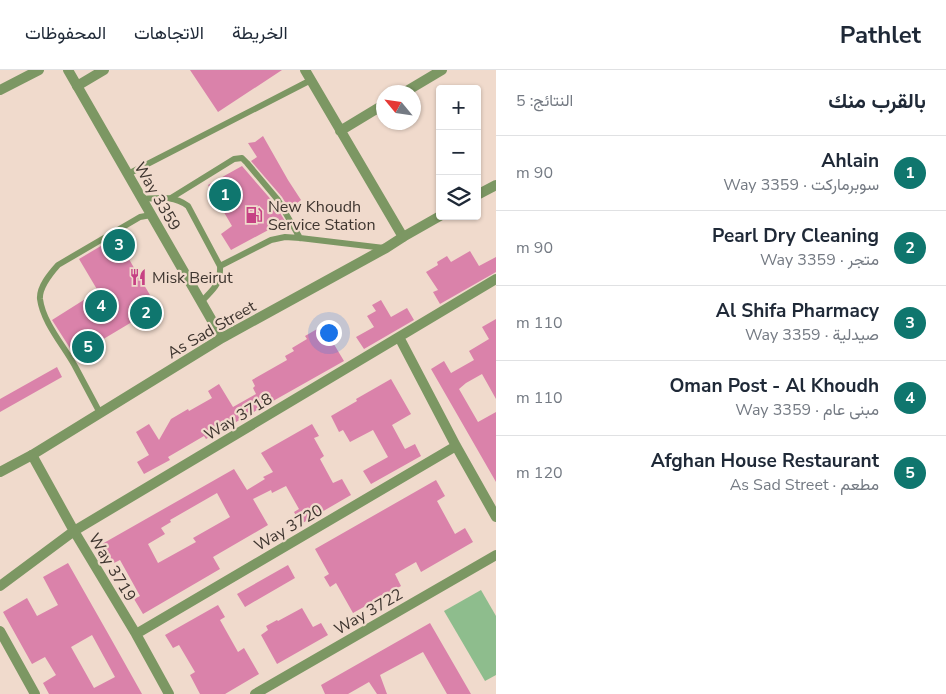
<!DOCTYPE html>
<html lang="ar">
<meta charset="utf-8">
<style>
:root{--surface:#fff;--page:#f6f6f7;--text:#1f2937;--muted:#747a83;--line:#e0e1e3;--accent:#0f766e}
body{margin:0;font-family:"Nunito Sans",Vazirmatn,sans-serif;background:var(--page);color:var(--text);direction:rtl}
.controls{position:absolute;right:15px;top:15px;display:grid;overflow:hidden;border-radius:5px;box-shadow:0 1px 4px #0004}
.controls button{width:45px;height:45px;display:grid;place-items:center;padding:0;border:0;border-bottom:1px solid var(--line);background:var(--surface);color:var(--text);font:25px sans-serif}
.compass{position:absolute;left:376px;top:15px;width:45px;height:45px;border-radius:50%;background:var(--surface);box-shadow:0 1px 4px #0004;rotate:299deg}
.you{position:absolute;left:328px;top:262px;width:18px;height:18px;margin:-12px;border:4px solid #fff;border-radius:50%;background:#1a73e8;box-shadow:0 0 0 8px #1a73e833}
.badge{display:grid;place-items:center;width:32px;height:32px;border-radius:50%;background:var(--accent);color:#fff;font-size:16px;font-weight:700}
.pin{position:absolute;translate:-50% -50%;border:2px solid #fff;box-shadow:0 1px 5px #0006}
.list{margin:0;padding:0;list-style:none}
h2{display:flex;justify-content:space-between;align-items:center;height:65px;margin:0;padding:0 20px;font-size:21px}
h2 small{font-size:16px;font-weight:400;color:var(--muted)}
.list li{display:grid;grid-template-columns:32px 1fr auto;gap:15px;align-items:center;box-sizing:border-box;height:75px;padding:0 20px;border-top:1px solid var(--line)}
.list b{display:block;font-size:19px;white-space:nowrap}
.list p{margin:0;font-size:16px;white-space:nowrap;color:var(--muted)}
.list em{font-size:16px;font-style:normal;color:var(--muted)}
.icon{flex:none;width:28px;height:28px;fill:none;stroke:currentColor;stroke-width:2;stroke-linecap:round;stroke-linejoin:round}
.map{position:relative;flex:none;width:496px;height:624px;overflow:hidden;direction:ltr}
header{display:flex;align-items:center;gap:30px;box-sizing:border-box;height:70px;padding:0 25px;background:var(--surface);border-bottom:1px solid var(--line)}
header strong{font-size:24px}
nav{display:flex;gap:28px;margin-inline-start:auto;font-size:18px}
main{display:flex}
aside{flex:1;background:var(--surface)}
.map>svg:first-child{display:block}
</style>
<header>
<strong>Pathlet</strong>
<nav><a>الخريطة</a><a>الاتجاهات</a><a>المحفوظات</a></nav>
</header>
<main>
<aside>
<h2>بالقرب منك<small>النتائج: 5</small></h2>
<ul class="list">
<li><span class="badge">1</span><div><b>Ahlain</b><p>سوبرماركت · Way 3359</p></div><em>90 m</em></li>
<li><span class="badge">2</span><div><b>Pearl Dry Cleaning</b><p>متجر · Way 3359</p></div><em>90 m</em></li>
<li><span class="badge">3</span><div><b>Al Shifa Pharmacy</b><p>صيدلية · Way 3359</p></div><em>110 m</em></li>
<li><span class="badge">4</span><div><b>Oman Post - Al Khoudh</b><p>مبنى عام · Way 3359</p></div><em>110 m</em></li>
<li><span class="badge">5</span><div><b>Afghan House Restaurant</b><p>مطعم · As Sad Street</p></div><em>120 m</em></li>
</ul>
</aside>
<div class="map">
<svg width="496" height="624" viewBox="0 0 496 624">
<rect width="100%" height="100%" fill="#f0dacc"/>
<!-- grass -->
<path fill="#8ebd8d" d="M481,520L496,546V605L485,611L444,541Z"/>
<!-- building -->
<path fill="#da82aa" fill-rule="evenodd" d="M190,0H282L218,42Z
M263,66L288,110L301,130L296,134L300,140L292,144L282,127L251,91L257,87L248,73L255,72Z
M242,96L274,133L285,151L231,180L221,164L232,156L208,115Z
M116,167L157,237L75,286L52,250L98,221L79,189Z
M470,181L479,196L496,187V202L440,234L433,222L438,220L426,202L438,195L437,192L447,186L451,192Z
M381,230L391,247L407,238L414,250L364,279L356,267L374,257L367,246L376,241L372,235Z
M496,249V329L482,304L466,313L459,319L478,352L496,342V412L431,299L444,291L451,303L474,290L469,281L489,269L482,257Z
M331,251L340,267L332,271L344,291L206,369L204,366L168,387L170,390L144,404L137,392L149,385L136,362L149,354L159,370L171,349L188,339L189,341L212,328L208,321L219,314L233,337L256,324L253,318L255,316L252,310L287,290L285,286L294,281L292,278L307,269L305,266Z
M57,297L62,307L0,342V329Z
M391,309L411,344L392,355L405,379L415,374L421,386L371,414L363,401L388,387L373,360L350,372L343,360L339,362L331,346L357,331L356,329Z
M312,354L319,366L314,368L324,386L320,389L333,413L342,409L351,425L301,454L294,442L299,439L286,416L272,423L271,420L253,429L268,455L213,487L220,499L143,544L134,529L140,526L120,490L114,493L102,474L234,399L247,420L265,409L263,407L273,402L261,383ZM217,423L230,447L193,468L196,472L158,493L148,474L165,464L161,458L171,452L170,450Z
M436,410L445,426L437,431L455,464L465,458L473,472L421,502L416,492L395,504L401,516L353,543L336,513L330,517L324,507L329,504L315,479Z
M68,493L110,567L142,624H49L43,613L56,605L45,587L32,594L3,542L27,528L37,546L58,535L43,507ZM92,565L115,607L94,618L71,577Z
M288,495L295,508L245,537L237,524Z
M218,535L225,547L220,550L238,582L244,578L259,604L225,624H200L190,605L195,602L179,575L173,578L165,565Z
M302,538L313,557L321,553L328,565L277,594L261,565L268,560L266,556L277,550L278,551Z
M430,553L471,624H447L423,582L380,605L387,624H377L369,612L348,624H325L321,615Z"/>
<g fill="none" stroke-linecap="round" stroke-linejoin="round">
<!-- service -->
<path stroke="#7c9763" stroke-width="6" d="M128,104L311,10
M171,128L234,89L242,88L247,93L278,130L300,168
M142,129C159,128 173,125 188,136L220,196C221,215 213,219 201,232
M220,196L271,170L285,167L300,168L384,178
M100,343C92,328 84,313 76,298C65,277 43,253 40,229C39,217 50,204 58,195L140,147L151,145"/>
<!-- minor -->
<path stroke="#7c9763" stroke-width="10" d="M305,0L403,167
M77,16L104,0
M0,20L39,0
M405,22L442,0
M340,61L383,35
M399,267L456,376L496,447
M32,385L74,461L136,564L169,624
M0,516L74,461L496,209
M0,561L35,624
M136,564L456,376
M255,624L496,485"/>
<!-- tertiary -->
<path stroke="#7c9763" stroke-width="10" d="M68,0L222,268
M477,125L496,115
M0,402L32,385L222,268L386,178L403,167L440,146"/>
</g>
<!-- icons -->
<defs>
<g id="fuel-bare" transform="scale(1.35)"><path d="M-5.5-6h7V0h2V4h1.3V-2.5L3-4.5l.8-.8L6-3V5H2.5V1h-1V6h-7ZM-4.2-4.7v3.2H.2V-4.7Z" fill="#c64184" stroke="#f0dacc" stroke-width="2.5" paint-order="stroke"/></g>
<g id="restaurant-bare" transform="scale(1.35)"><path d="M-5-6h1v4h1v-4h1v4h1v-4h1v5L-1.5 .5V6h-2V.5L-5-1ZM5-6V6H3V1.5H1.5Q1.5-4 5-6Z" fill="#c64184" stroke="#f0dacc" stroke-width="2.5" paint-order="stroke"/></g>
</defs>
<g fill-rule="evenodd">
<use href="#fuel-bare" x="254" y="145"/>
<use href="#restaurant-bare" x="138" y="207"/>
</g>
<g text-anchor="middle" stroke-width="4.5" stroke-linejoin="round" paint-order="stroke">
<!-- street labels -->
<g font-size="16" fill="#3e352f" stroke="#f0dacc">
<text transform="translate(158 126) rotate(60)" y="6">Way 3359</text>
<text transform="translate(211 259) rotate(-30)" y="6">As Sad Street</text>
<text transform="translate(238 346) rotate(-31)" y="6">Way 3718</text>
<text transform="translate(288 457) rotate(-30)" y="6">Way 3720</text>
<text transform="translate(113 497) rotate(59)" y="6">Way 3719</text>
<text transform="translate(368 541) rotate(-30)" y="6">Way 3722</text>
</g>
<!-- poi labels -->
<g font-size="16" fill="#3e352f" stroke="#f0dacc" text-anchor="start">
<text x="268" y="142">New Khoudh<tspan x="268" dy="18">Service Station</tspan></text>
<text x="152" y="213">Misk Beirut</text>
</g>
</g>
</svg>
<div class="controls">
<button>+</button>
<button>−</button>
<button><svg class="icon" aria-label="layers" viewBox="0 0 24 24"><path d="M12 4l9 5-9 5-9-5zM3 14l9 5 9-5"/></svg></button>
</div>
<svg class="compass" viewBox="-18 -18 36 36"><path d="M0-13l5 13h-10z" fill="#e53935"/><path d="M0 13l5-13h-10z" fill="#747a83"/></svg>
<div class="you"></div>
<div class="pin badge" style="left:225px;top:125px">1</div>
<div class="pin badge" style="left:146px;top:243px">2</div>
<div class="pin badge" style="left:119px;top:175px">3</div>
<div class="pin badge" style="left:101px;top:236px">4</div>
<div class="pin badge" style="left:88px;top:277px">5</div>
</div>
</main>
